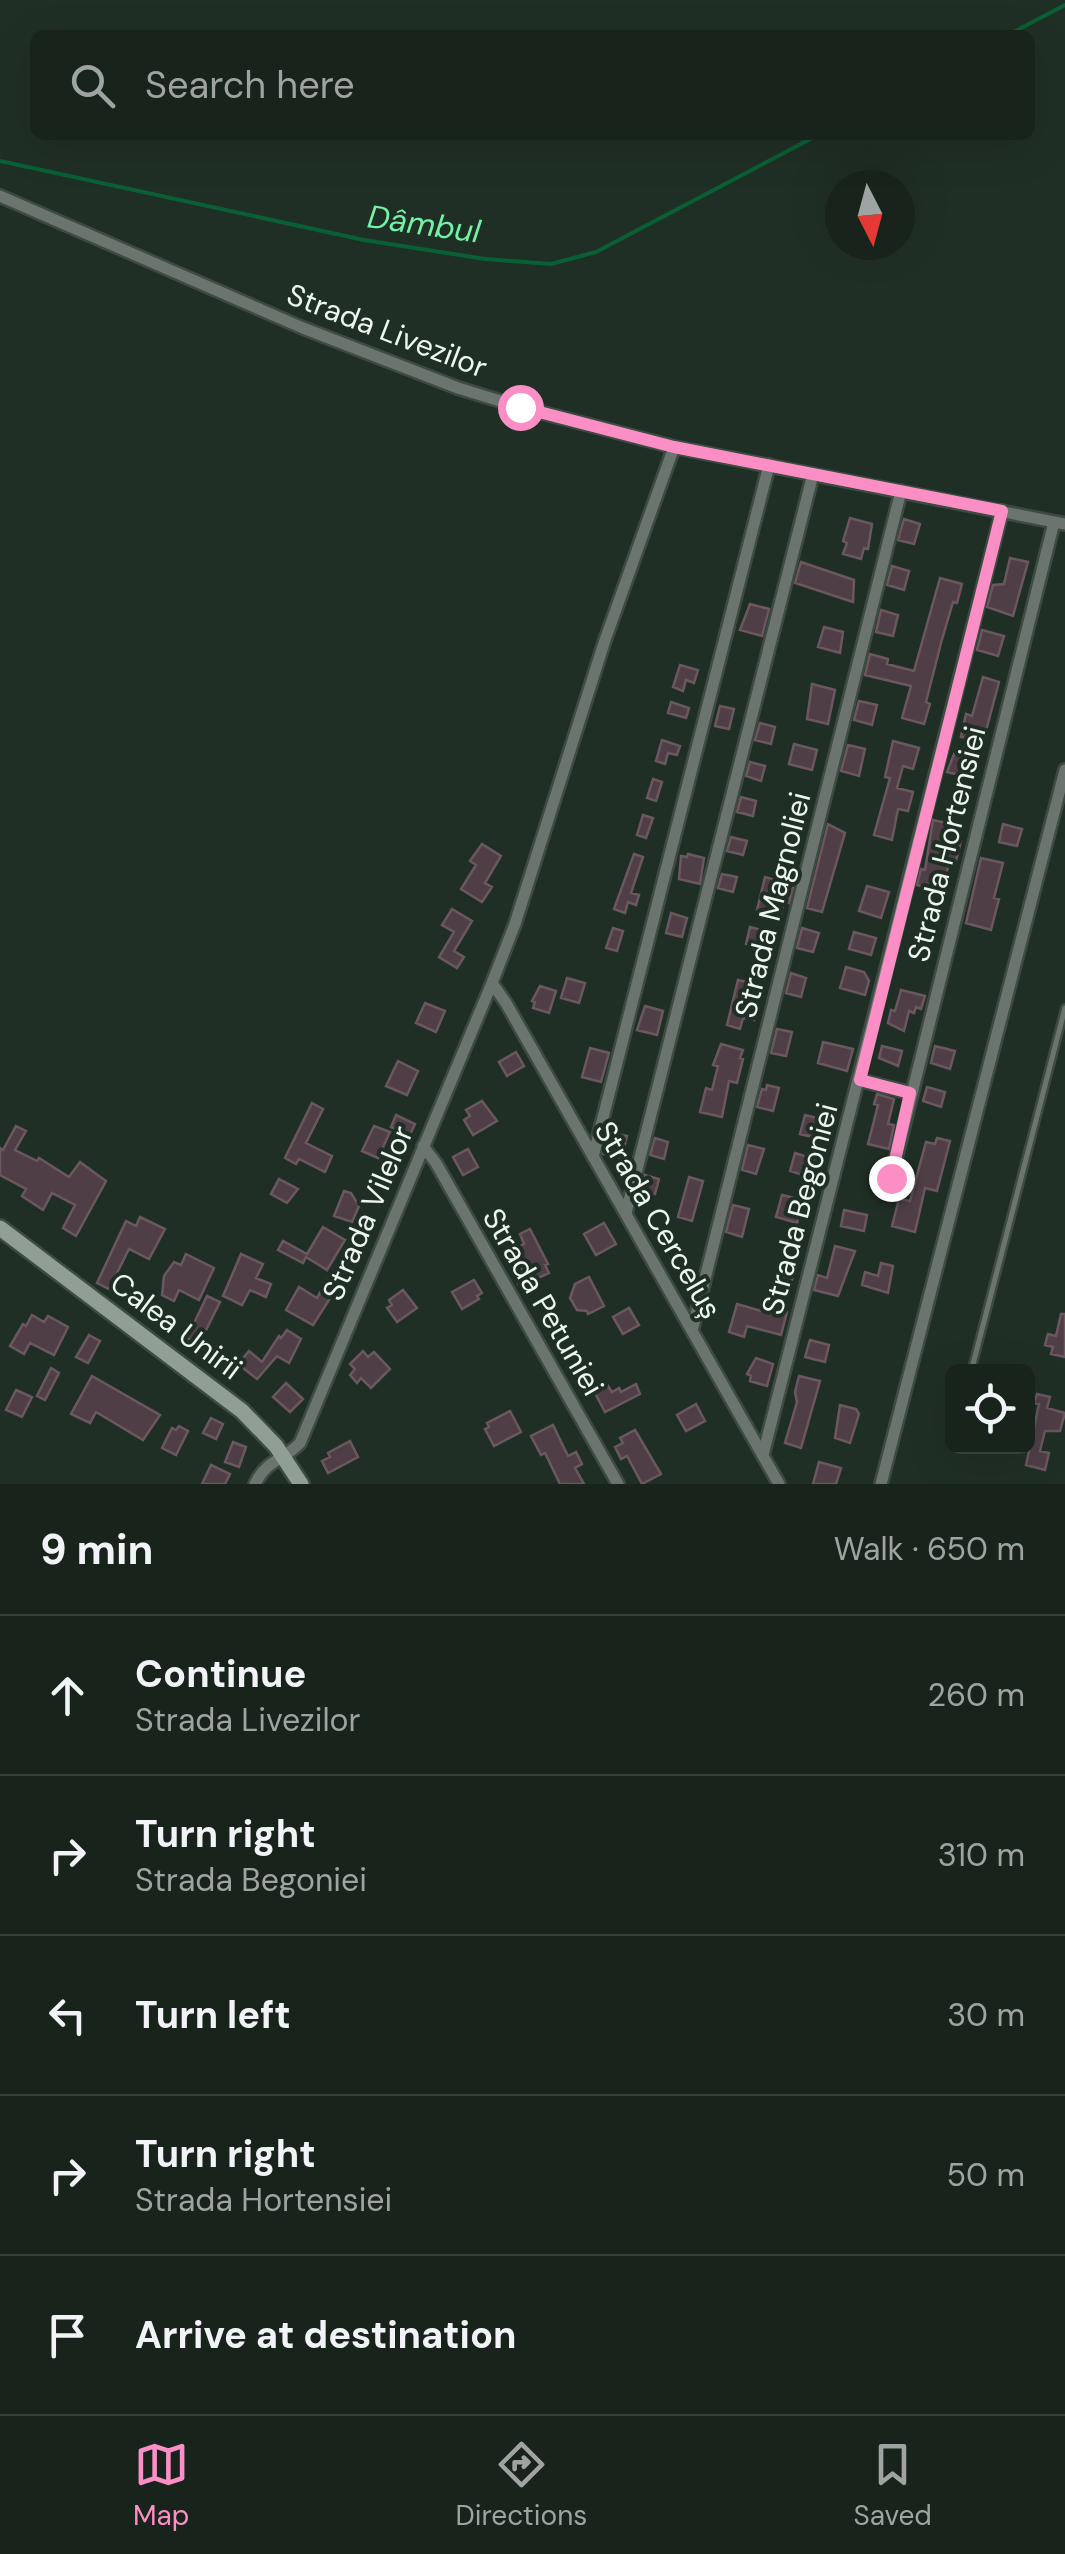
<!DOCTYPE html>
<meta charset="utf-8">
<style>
:root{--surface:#18231c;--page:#252f29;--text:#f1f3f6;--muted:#9fa4a3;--line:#36403b;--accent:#fb8fc5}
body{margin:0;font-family:"DM Sans",sans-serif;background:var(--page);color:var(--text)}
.controls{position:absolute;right:30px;bottom:30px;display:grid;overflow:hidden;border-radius:15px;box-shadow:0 10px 40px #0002}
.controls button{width:90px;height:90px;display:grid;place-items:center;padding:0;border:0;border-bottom:2px solid var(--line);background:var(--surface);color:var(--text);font:50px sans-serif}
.compass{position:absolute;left:825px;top:170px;width:90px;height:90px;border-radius:50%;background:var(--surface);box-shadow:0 10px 40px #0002;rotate:174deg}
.stop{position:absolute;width:30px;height:30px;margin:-22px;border:8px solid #fb8fc5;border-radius:50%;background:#fff}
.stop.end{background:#fb8fc5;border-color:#fff;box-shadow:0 2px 10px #0008}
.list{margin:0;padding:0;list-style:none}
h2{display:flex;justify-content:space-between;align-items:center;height:130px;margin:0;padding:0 40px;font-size:42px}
h2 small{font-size:32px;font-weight:400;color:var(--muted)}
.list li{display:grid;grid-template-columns:65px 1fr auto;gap:30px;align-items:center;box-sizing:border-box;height:160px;padding:0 40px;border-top:2px solid var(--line)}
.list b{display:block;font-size:38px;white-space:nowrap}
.list p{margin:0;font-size:32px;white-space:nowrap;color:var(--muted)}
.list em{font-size:32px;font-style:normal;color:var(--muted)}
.icon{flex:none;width:55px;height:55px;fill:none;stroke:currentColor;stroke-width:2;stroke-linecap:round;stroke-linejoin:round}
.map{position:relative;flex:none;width:1065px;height:1484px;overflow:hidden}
.search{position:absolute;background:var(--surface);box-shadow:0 10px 40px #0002;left:30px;right:30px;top:30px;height:110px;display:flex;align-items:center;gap:25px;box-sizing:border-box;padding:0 35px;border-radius:15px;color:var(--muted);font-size:38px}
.sheet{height:930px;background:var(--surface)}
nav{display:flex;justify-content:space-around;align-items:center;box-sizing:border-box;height:140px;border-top:2px solid var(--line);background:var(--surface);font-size:28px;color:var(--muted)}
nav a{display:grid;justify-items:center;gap:5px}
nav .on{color:var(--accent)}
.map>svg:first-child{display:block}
</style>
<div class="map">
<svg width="1065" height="1484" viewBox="0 0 1065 1484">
<rect width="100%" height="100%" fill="#202f25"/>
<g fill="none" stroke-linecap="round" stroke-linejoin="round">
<!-- stream -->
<path stroke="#096034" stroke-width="4" d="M1008,35L1065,5
M0,161L364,240L485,259L551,264L596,252L818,135"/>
</g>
<!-- building -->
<path fill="#503e46" stroke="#6a5760" stroke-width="2.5" d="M850,518L872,524L868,549L864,548L861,559L843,554L847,543L843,541Z
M904,519L920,524L914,544L898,540Z
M1010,558L1028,562L1013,616L987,607L993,585L1004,584Z
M801,562L854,580L853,602L795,583Z
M892,566L909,571L904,590L887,585Z
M940,578L962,584L957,603L953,602L941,643L926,702L930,704L924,724L902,718L911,686L865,675L870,654L888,659L887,664L914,671Z
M750,604L769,609L762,636L740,630Z
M881,610L898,615L893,636L876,632Z
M824,627L843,632L840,653L818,647Z
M982,630L1004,636L998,656L977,650Z
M680,665L698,670L694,683L686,680L683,691L673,687Z
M983,677L999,682L983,742L977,741L969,777L947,772L954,754L962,757L967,738L961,737L966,714L972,716Z
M812,684L835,690L828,724L807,719Z
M859,701L877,705L872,725L854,720Z
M671,702L689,708L686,718L668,713Z
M720,706L734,709L729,729L715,726Z
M760,723L775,727L771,744L755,740Z
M662,740L680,746L677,755L668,753L665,764L656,761Z
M893,741L919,748L913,769L903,766L897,788L913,792L908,811L898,809L892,840L874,835L890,778L885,777Z
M794,744L817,750L812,770L789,764Z
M848,745L865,749L859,776L841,771Z
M750,762L765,766L761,781L746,776Z
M653,779L662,782L656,801L647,798Z
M741,797L756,801L753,816L737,812Z
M643,815L653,818L646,838L637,835Z
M933,820L946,823L943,837L961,841L956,861L950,859L942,891L917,885L921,869L925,870Z
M828,824L845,833L822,912L807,908Z
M1003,824L1022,829L1017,846L999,842Z
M731,837L747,841L743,855L727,851Z
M482,844L501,856L485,883L492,887L482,902L461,889L476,865L470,861Z
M634,854L643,857L631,893L639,895L636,905L628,902L625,913L614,909Z
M688,854L704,858L700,884L679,879L681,856L687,857Z
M981,858L1003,863L994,898L999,899L991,930L966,923Z
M722,874L737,877L733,892L718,888Z
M765,877L786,883L785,887L793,888L789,903L784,902L780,916L757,910Z
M867,886L889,892L881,918L859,911Z
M452,909L472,921L454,951L464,957L457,968L439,957L454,932L442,925Z
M671,913L687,918L682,937L666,933Z
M750,927L772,933L767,950L746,944Z
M613,928L623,931L617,951L606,948Z
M802,928L819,933L813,952L797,948Z
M854,932L876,938L871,955L849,949Z
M846,967L864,972L869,981L865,995L840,988Z
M791,973L806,978L801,997L786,993Z
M567,978L585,983L579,1003L561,998Z
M738,980L760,985L754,1020L743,1018L740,1029L727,1025Z
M540,986L556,991L549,1013L533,1008L535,1002L532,1001Z
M901,990L925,996L921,1009L916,1007L914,1013L909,1011L904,1031L888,1023L891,1010L895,1011Z
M425,1003L445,1011L436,1032L416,1023Z
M645,1006L663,1011L657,1035L637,1030Z
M777,1029L792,1032L786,1056L771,1053Z
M823,1042L853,1049L847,1071L818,1063Z
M721,1044L743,1050L740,1058L743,1059L737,1083L729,1081L722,1117L700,1112L706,1088L712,1090L718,1066L713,1065Z
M882,1046L902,1051L898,1066L879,1058Z
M935,1046L955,1051L950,1069L931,1063Z
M590,1048L609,1053L601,1082L582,1077Z
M516,1052L524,1066L507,1076L499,1062Z
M398,1061L418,1071L407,1095L386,1086Z
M767,1085L779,1088L773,1111L757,1107L762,1089L766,1090Z
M927,1087L945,1092L941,1107L923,1101Z
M877,1094L894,1099L888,1124L894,1125L889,1149L868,1144L878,1105L874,1104Z
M482,1101L497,1121L473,1135L464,1120L470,1116L466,1110Z
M312,1103L323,1109L306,1143L332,1156L325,1172L299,1159L296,1164L285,1158Z
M396,1115L415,1124L410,1135L391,1127Z
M805,1115L825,1120L820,1139L800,1134Z
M16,1126L26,1131L15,1150L37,1161L39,1158L69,1177L80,1162L106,1181L76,1236L63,1228L75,1205L52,1193L43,1210L22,1196L26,1189L0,1175V1148L3,1150Z
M374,1126L390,1132L378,1158L362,1151Z
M609,1132L627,1136L621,1159L603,1154Z
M655,1138L668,1142L664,1159L650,1155Z
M937,1138L950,1141L937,1191L925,1188L915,1232L892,1226L899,1199L910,1201L926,1142L935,1144Z
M748,1145L764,1149L756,1174L742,1170Z
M468,1149L478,1167L463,1175L453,1157Z
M795,1153L814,1159L809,1177L790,1171Z
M645,1175L659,1179L655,1194L641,1191Z
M689,1177L703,1181L692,1221L678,1217Z
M279,1179L298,1189L287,1203L271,1194Z
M344,1191L351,1193L359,1206L352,1222L334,1216Z
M782,1195L803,1200L797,1223L776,1217Z
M733,1205L749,1209L742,1237L726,1232Z
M844,1210L867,1215L864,1231L841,1226Z
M140,1217L165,1229L149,1259L129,1249L109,1289L97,1283L126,1221L136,1226Z
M604,1223L616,1244L596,1255L584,1234Z
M323,1227L345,1240L327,1270L306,1257L303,1263L278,1250L283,1241L307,1254Z
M530,1229L548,1264L545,1265L549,1273L520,1287L514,1276L523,1271L512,1250L524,1244L520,1234Z
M835,1246L855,1251L838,1296L814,1290L818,1275L827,1278Z
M186,1254L214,1268L199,1300L179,1290L174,1301L162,1295L164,1276L174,1262L181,1265Z
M241,1254L263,1264L256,1278L271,1284L266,1297L250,1290L242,1305L223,1296Z
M881,1263L893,1266L888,1293L862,1285L865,1272L878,1276Z
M777,1271L793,1276L789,1291L773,1287Z
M589,1277L604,1306L588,1314L587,1311L577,1310L570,1298L575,1284Z
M327,1280L338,1286L313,1325L286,1310L299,1287L317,1298Z
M474,1280L482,1293L477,1296L479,1299L462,1309L452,1292Z
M403,1290L417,1308L397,1322L387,1308L392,1305L389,1300Z
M207,1296L220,1302L199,1344L187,1338Z
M737,1304L765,1312L766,1306L787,1312L781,1335L747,1326L744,1337L729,1332Z
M629,1308L639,1325L623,1334L613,1317Z
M1061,1314H1065V1357L1051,1354L1053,1347L1045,1345L1048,1334L1056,1336Z
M32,1315L44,1322L48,1316L68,1327L54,1355L30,1343L24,1354L10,1346L23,1324L26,1326Z
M287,1330L301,1339L289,1363L277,1356L257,1379L238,1364L249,1351L262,1362L279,1336L281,1338Z
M89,1335L100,1341L88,1363L76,1357Z
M810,1340L829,1345L825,1362L805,1357Z
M363,1351L368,1357L374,1352L390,1369L371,1388L361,1378L357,1383L350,1375L355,1369L350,1364Z
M756,1358L773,1364L767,1386L750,1381L751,1376L747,1374Z
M51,1368L59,1373L45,1400L37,1396Z
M92,1376L160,1415L143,1440L96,1412L90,1423L71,1414Z
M799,1376L820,1381L801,1448L785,1443L797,1402L795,1392Z
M286,1383L303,1399L290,1412L273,1397Z
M636,1384L640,1394L605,1412L595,1393L608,1386L612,1392L619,1388L621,1392Z
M16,1390L32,1397L22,1417L6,1410Z
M1037,1394L1050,1397L1047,1408L1065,1413L1060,1431H1045L1040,1451L1049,1453L1045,1470L1026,1465L1039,1404L1034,1403Z
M696,1404L705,1421L686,1431L677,1415Z
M840,1405L856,1409L859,1414L850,1443L835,1438Z
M510,1411L521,1432L494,1446L485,1429L489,1427L487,1423Z
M211,1418L223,1424L216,1439L203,1433Z
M553,1425L568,1456L576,1452L582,1464L575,1468L584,1484H560L545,1453L541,1455L531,1436Z
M179,1426L188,1431L176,1455L162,1448L172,1428L176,1430Z
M635,1430L661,1474L642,1484L627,1456L621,1459L615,1447L623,1443L620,1438Z
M350,1441L358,1457L328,1473L322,1461L330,1457L328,1453Z
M233,1442L246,1447L239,1467L225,1462Z
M819,1462L841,1468L836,1484H813Z
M211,1465L230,1474L225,1484H202Z"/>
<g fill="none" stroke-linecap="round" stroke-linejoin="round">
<!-- service casing -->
<g stroke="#3d4b41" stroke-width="10">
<path id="service" d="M971,1372L1065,1008"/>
</g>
<!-- minor casing -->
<g stroke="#3d4b41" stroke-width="16">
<path id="minor" d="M0,196L303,328L458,388L520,407L674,447L1065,524
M492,983L506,1003L779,1484
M859,1080L911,1093
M423,1146L436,1163L618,1484
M593,1157L769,465
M891,1178L1054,522
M626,1213L813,474
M692,1331L901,491
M763,1455L1002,511
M255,1484C267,1459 283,1461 300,1443L492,983L515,924L604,643L674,447
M881,1484L1065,770"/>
</g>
<!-- secondary casing -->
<g stroke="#3d4b41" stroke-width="20">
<path id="secondary" d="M0,1228L242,1411L276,1446L301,1484"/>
</g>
<!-- service -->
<use href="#service" stroke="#6c746f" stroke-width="5"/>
<!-- minor -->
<use href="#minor" stroke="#6c746f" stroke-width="11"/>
<!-- secondary -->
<use href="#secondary" stroke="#919e95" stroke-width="15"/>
</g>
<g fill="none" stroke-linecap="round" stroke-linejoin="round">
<!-- route -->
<path stroke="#fb8fc5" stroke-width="12" d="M520,407L674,447L1002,511L860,1080L910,1093L891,1178"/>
</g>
<g text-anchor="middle" stroke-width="8" stroke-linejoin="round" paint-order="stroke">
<!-- street labels -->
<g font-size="30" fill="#edf6ef" stroke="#202f25">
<text transform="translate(387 331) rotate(21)" y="10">Strada Livezilor</text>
<text transform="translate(947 844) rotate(-76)" y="10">Strada Hortensiei</text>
<text transform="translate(773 905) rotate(-76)" y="10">Strada Magnoliei</text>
<text transform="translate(800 1209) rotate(-75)" y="10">Strada Begoniei</text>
<text transform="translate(368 1213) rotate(-67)" y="10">Strada Vilelor</text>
<text transform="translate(658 1220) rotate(60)" y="10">Strada Cerceluș</text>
<text transform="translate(543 1302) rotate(60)" y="10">Strada Petuniei</text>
<text transform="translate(176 1326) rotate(37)" y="10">Calea Unirii</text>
</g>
<!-- water labels -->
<g font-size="32" font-style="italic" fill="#72f2a4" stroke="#202f25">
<text transform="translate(424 224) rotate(8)" y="11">Dâmbul</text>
</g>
</g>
</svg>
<div class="controls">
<button><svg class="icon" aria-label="locate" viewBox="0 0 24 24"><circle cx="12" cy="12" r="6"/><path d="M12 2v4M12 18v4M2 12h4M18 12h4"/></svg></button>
</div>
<svg class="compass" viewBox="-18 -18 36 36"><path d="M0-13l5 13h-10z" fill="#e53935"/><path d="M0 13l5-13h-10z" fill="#9fa4a3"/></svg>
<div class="stop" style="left:520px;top:407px"></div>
<div class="stop end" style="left:891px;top:1178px"></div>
<div class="search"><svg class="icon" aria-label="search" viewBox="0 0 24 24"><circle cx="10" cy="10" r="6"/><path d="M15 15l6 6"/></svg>Search here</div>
</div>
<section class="sheet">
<h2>9 min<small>Walk · 650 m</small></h2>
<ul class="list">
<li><svg class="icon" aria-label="ahead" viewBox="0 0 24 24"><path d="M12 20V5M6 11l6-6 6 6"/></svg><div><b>Continue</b><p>Strada Livezilor</p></div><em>260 m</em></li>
<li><svg class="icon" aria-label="right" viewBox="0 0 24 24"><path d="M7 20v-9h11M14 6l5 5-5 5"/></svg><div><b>Turn right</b><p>Strada Begoniei</p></div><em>310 m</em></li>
<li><svg class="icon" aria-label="left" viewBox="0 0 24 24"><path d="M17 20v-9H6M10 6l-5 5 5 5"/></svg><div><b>Turn left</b></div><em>30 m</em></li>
<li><svg class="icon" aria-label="right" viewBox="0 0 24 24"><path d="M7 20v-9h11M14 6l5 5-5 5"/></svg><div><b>Turn right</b><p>Strada Hortensiei</p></div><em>50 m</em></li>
<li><svg class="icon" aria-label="arrive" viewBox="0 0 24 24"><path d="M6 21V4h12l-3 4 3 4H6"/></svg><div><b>Arrive at destination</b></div></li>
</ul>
</section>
<nav>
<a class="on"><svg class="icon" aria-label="map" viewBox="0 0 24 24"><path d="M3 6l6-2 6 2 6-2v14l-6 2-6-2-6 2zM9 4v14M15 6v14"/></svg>Map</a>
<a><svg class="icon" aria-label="directions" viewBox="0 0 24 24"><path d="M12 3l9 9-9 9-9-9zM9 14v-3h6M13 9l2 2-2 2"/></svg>Directions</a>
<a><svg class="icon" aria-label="saved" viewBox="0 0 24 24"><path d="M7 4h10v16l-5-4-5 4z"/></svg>Saved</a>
</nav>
